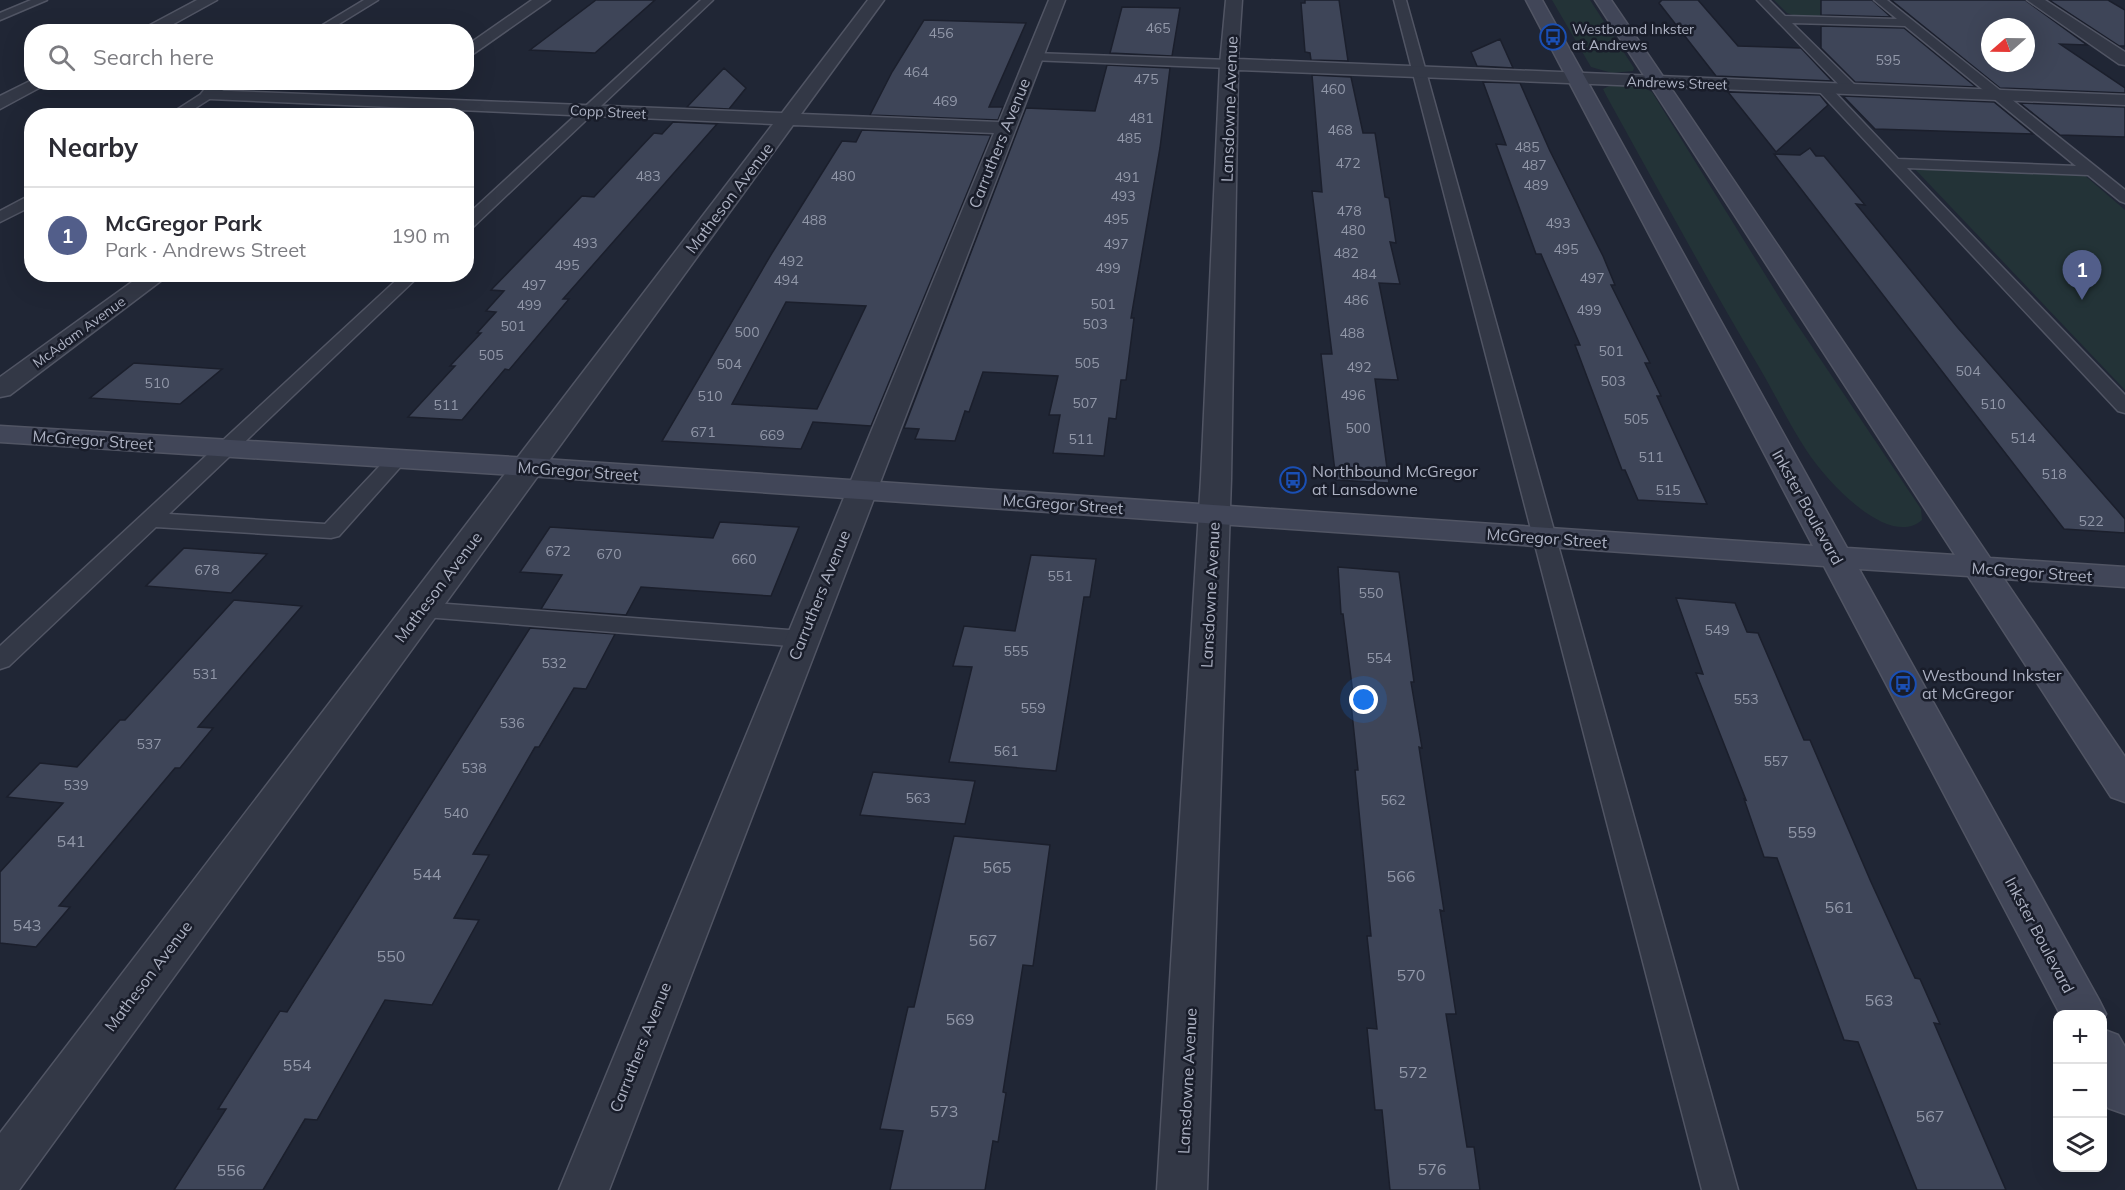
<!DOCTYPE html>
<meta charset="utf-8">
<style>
:root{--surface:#fff;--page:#f7f7f7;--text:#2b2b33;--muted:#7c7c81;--line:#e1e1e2;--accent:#525e8a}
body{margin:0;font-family:Mulish,sans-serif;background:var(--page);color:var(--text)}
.controls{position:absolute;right:18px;bottom:18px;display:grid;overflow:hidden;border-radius:12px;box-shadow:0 6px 24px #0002}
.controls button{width:54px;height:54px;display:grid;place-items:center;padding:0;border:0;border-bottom:2px solid var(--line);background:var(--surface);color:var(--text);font:30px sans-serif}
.compass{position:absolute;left:1981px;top:18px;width:54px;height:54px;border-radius:50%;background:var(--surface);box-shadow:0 6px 24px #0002;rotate:250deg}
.you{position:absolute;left:1364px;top:700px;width:21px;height:21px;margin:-15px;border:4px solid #fff;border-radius:50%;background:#1a73e8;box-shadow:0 0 0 9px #1a73e833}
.badge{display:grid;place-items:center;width:39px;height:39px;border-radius:50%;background:var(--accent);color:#fff;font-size:20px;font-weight:700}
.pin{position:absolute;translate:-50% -50px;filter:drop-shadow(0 2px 3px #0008)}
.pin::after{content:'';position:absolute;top:32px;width:21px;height:18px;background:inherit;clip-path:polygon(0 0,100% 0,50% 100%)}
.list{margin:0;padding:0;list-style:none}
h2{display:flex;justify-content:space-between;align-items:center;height:78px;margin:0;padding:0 24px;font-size:26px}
h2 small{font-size:20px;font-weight:400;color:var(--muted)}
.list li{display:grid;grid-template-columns:39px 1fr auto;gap:18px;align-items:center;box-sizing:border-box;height:96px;padding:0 24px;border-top:2px solid var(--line)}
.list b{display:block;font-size:22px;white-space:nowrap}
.list p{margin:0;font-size:20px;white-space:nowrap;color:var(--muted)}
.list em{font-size:20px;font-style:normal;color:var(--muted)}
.icon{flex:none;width:33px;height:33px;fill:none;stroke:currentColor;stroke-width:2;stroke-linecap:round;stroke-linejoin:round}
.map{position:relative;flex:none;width:2125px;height:1190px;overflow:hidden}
.search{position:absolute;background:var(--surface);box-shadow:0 6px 24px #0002;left:24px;top:24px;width:450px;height:66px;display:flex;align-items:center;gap:15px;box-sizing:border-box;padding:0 21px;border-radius:24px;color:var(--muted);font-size:22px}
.panel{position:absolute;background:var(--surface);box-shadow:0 6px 24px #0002;left:24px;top:108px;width:450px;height:174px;border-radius:24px}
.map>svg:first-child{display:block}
</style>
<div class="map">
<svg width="2125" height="1190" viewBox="0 0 2125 1190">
<rect width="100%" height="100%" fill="#202635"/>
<!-- green -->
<path fill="#233337" d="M1552,0H1590L1634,68L1633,71L1612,73L1591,67Z
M1774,0H1876L1895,17L1795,16L1787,13Z
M1615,83L1641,86L1652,92L1784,305L1921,509L1922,520C1891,547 1836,490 1817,465C1794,435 1778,399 1759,367C1706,278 1657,187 1607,97L1603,89Z
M1912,166L2082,173L2125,210V390Z"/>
<!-- building -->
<path fill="#3e4558" stroke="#1b1f2c" stroke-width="1.5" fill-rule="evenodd" d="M596,0H655L595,53L530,50Z
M1305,0H1339L1348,61L1311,60L1310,53L1305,52L1301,3H1305Z
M1662,0H1698L1738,46L1801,48L1832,81L1716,76L1659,3Z
M1821,0H1872L1891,17L1821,15Z
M1891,0H2025L2087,45L2060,44L2125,88V93L2000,88ZM1990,27H2026V63H1990Z
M2049,0H2108L2125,10V46H2119Z
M1122,7L1180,8L1172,56L1110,53Z
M924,20L1026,23L989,107H1003L998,120L870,115L892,72Z
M1821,26L1904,28L1976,87L1855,82L1821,48Z
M1500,39L1513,68L1477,66L1471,52Z
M1107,65L1170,68L1160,148L1131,318H1134L1126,380H1121L1116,419L1109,418L1104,456L1053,453L1060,415H1049L1058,376L983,372L969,412L965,411L955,441L915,439L919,429L904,428L1026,108L1095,111Z
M724,68L746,88L729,109L687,107Z
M1312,75L1351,77L1363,133H1375L1385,197L1389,198L1396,243L1390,242L1400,284L1379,283L1398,380L1375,379L1389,483L1336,480L1321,354H1332L1312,191L1322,192Z
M1483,82L1520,83L1550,151L1603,256L1615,285H1611L1650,363H1645L1661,396H1657L1707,504L1638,500L1625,470H1622L1575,345H1580L1541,254H1536L1496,144L1506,145Z
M1728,92L1820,95L1828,105L1776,152Z
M1843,96L1994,102L2033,134L1875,129Z
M2020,103L2125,107V137L2060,135Z
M673,122L717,124L563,299H569L509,370L505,369L462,420L408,417L455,366H450L481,333H477L496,312L486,311L504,291L491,290L582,196L594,197L654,133L662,134Z
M862,130L991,135L871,426L813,422L801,449L662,441L772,253L842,141L856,142ZM786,302L866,306L817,409L732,404Z
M1810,148L1816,156H1824L1865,205L1856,204L1958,328L2125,519V533L2064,529L1774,154L1800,155Z
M134,363L222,369L180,404L90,398Z
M720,522L799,527L771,596L641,587L626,615L541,609L562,575L520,572L550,527L713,538Z
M184,548L267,554L231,593L146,586Z
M1031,555L1096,559L1090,597H1084L1056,771L949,762L972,667L953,666L964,626L1015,631Z
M1338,567L1399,572L1414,682H1411L1422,748L1419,747L1444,911L1440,910L1456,1014H1446L1467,1147H1474L1480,1190H1390L1382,1110H1375L1367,1028L1377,1029L1367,936H1371L1355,770H1358L1350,694H1353L1343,614H1341Z
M1676,598L1735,603L1747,632L1758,633L1804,740H1810L1871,882L1915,978L1920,979L1940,1024L1934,1023L2006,1190H1917L1858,1042L1844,1040L1777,858L1764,857L1744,799L1746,800L1696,673L1703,674Z
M234,600L302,606L198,727L213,728L180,768H175L59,906L70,907L36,947L0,943V872L63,803L7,797L40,763L77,767L120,720H125Z
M530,628L615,634L586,689L574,688L539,747H535L473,854L489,855L454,918L479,920L432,1005L385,1000L317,1120L305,1119L263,1190H174L226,1109H218L280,1011L287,1012Z
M873,772L975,781L965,824L860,815Z
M954,836L1050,845L1033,966L1023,965L1003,1092L1006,1093L998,1142L993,1141L985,1190H890L903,1131L880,1129L908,1007H914Z"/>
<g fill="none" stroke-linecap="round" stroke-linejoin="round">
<!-- lane casing -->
<g stroke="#515564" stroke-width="3">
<path id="lane" d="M31,0H47L0,20V13Z
M364,0H378L326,32H311Z
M701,0H713L472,228L466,230V216Z
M1394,0H1406L1738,1190H1702Z
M1757,0H1769L1785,16L1897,19L1874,0H1887L2125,190V203L2120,201L2088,175L1907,168L2125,395V413L2118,411L1816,88L1818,85H1828L1898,159L2076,166L1905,26L1792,23L1856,86L1858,89L1851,93L1846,92Z
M1034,53L1229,60L1235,64L1229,68L1030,60L1028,57Z
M220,82H236L183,116H167Z
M32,194V206L0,222V211Z
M403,274H421L169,514L325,524L390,455H404L408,459L404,463L339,536L331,538L156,527L9,666L0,669V646Z
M421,602L802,631L811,633L814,639L811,645L802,647L412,616L409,610L412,604Z"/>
</g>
<!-- street casing -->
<g stroke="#515564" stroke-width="3">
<path id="street" d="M197,0H217L159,32H137Z
M532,0H550L466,59V46Z
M868,0H884L801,114L999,122L1049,0H1065L609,1190H559L994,133L793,125L19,1190H0V1133L773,124L210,99L204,98L201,94L204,90L782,113Z
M1226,0H1242L1238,59L2125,95V105L1238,70L1231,479L1207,1190H1157L1201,479L1220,64Z
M2027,0H2045L2125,52V65L2119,64Z
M32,80V82H50L0,109V96Z
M143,274H170L10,395L0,397V377Z"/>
</g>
<!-- secondary casing -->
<g stroke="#515564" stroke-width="3">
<path id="secondary" d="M1526,0H1542L1847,548L1955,555L1595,0H1611L1990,558L2125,567V587L2004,579L2125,757V802L2111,797L1968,576L1859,569L2099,1000L2106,1014L2102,1021V1014H2060L1824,566L529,476L0,442V426L529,458L1813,546Z
M2102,1029L2118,1035L2125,1047V1114L2108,1108L2102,1097Z"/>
</g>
<!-- lane -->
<use href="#lane" fill="#333846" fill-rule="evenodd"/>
<!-- street -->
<use href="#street" fill="#333846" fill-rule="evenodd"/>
<!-- secondary -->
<use href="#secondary" fill="#414658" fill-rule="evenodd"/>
</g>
<!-- icons -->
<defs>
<g id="bus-ring" transform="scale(1.35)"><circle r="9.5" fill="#191d2a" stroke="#1a4fb4" stroke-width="1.5"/><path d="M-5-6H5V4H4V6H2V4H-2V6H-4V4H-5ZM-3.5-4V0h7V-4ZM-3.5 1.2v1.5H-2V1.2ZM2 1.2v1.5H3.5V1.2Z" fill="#1a4fb4"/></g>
</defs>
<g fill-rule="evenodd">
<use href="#bus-ring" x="1553" y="37"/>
<use href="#bus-ring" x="1293" y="480"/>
<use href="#bus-ring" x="1903" y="684"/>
</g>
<g text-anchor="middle" stroke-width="5" stroke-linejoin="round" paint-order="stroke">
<!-- number labels -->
<g font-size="14" fill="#9197a8">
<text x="1158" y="33">465</text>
<text x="941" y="38">456</text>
<text x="1888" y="65">595</text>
<text x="916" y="77">464</text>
<text x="1146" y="84">475</text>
<text x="1333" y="94">460</text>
<text x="945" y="106">469</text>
<text x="1141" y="123">481</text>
<text x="1340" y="135">468</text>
<text x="1129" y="143">485</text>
<text x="1527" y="152">485</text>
<text x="1348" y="168">472</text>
<text x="1534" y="170">487</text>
<text x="648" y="181">483</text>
<text x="843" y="181">480</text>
<text x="1127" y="182">491</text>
<text x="1536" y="190">489</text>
<text x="1123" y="201">493</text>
<text x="1349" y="216">478</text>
<text x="1116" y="224">495</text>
<text x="814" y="225">488</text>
<text x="1558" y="228">493</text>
<text x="1353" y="235">480</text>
<text x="585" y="248">493</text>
<text x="1116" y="249">497</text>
<text x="1566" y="254">495</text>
<text x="1346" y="258">482</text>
<text x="791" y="266">492</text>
<text x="567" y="270">495</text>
<text x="1108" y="273">499</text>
<text x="1364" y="279">484</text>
<text x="1592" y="283">497</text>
<text x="786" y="285">494</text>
<text x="534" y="290">497</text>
<text x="1356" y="305">486</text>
<text x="1103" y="309">501</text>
<text x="529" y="310">499</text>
<text x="1589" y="315">499</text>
<text x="1095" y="329">503</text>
<text x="513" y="331">501</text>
<text x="747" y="337">500</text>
<text x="1352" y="338">488</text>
<text x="1611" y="356">501</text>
<text x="491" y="360">505</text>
<text x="1087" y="368">505</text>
<text x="729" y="369">504</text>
<text x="1359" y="372">492</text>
<text x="1968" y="376">504</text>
<text x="1613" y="386">503</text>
<text x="157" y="388">510</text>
<text x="1353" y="400">496</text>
<text x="710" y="401">510</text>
<text x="1085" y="408">507</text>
<text x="1993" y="409">510</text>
<text x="446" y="410">511</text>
<text x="1636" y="424">505</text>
<text x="1358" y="433">500</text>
<text x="703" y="437">671</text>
<text x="772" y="440">669</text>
<text x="2023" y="443">514</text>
<text x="1081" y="444">511</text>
<text x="1651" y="462">511</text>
<text x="2054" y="479">518</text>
<text x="1668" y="495">515</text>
<text x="2091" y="526">522</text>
<text x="558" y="556">672</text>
<text x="609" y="559">670</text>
<text x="744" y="564">660</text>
<text x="207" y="575">678</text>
<text x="1060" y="581">551</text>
<text x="1371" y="598">550</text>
<text x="1717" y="635">549</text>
<text x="1016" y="656">555</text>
<text x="1379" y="663">554</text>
<text x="554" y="668">532</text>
<text x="205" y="679">531</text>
<text x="1746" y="704">553</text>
<text x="1033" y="713">559</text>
<text x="512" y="728">536</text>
<text x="149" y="749">537</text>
<text x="1006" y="756">561</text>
<text x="1776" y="766">557</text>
<text x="474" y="773">538</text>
<text x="76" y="790">539</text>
<text x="918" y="803">563</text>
<text x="1393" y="805">562</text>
<text x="456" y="818">540</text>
</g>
<!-- far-poi labels -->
<g font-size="14" fill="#adb2c3" stroke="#191d2a" text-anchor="start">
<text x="1572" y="34">Westbound Inkster<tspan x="1572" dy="16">at Andrews</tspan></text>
</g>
<!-- far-street labels -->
<g font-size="14" fill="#adb2c3" stroke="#191d2a">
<text transform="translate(1677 83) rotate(2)" y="5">Andrews Street</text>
<text transform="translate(608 112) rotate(3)" y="5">Copp Street</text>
<text transform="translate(79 332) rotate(-36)" y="5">McAdam Avenue</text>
</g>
<!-- street labels -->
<g font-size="16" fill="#adb2c3" stroke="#191d2a">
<text transform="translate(1229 109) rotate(-88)" y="6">Lansdowne Avenue</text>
<text transform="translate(999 143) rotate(-68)" y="6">Carruthers Avenue</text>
<text transform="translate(729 198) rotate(-53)" y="6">Matheson Avenue</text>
<text transform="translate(93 440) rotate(4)" y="6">McGregor Street</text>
<text transform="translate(578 471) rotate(4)" y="6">McGregor Street</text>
<text transform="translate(1063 504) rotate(4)" y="6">McGregor Street</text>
<text transform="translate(1808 507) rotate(61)" y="6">Inkster Boulevard</text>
<text transform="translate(1547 538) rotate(4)" y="6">McGregor Street</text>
<text transform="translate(2032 572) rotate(4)" y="6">McGregor Street</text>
<text transform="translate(438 587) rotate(-53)" y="6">Matheson Avenue</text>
<text transform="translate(819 595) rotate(-68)" y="6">Carruthers Avenue</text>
<text transform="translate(1210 595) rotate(-87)" y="6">Lansdowne Avenue</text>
<text transform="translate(2040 935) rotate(62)" y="6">Inkster Boulevard</text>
<text transform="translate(148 976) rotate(-53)" y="6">Matheson Avenue</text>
<text transform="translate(640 1047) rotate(-68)" y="6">Carruthers Avenue</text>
<text transform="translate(1187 1081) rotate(-87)" y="6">Lansdowne Avenue</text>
</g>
<!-- poi labels -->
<g font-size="16" fill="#adb2c3" stroke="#191d2a" text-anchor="start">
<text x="1312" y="477">Northbound McGregor<tspan x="1312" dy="18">at Lansdowne</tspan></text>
<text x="1922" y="681">Westbound Inkster<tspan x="1922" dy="18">at McGregor</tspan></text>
</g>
<!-- near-number labels -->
<g font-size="16" fill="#9197a8">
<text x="1802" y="838">559</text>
<text x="71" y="847">541</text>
<text x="997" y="873">565</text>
<text x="427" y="880">544</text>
<text x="1401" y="882">566</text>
<text x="1839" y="913">561</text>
<text x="27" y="931">543</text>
<text x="983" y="946">567</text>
<text x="391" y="962">550</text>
<text x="1411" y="981">570</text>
<text x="1879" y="1006">563</text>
<text x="960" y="1025">569</text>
<text x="297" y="1071">554</text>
<text x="1413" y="1078">572</text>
<text x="944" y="1117">573</text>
<text x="1930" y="1122">567</text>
<text x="1432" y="1175">576</text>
<text x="231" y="1176">556</text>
</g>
</g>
</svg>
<div class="controls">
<button>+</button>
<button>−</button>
<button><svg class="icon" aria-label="layers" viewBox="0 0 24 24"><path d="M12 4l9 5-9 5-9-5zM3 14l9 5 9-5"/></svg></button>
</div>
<svg class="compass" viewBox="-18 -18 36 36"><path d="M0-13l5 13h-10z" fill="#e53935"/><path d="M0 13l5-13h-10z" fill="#7c7c81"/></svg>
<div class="you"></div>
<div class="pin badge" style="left:2082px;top:300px">1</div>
<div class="search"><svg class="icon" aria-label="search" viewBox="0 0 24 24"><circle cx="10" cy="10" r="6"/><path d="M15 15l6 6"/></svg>Search here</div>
<section class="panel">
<h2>Nearby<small></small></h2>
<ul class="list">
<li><span class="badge">1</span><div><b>McGregor Park</b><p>Park · Andrews Street</p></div><em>190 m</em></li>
</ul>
</section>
</div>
